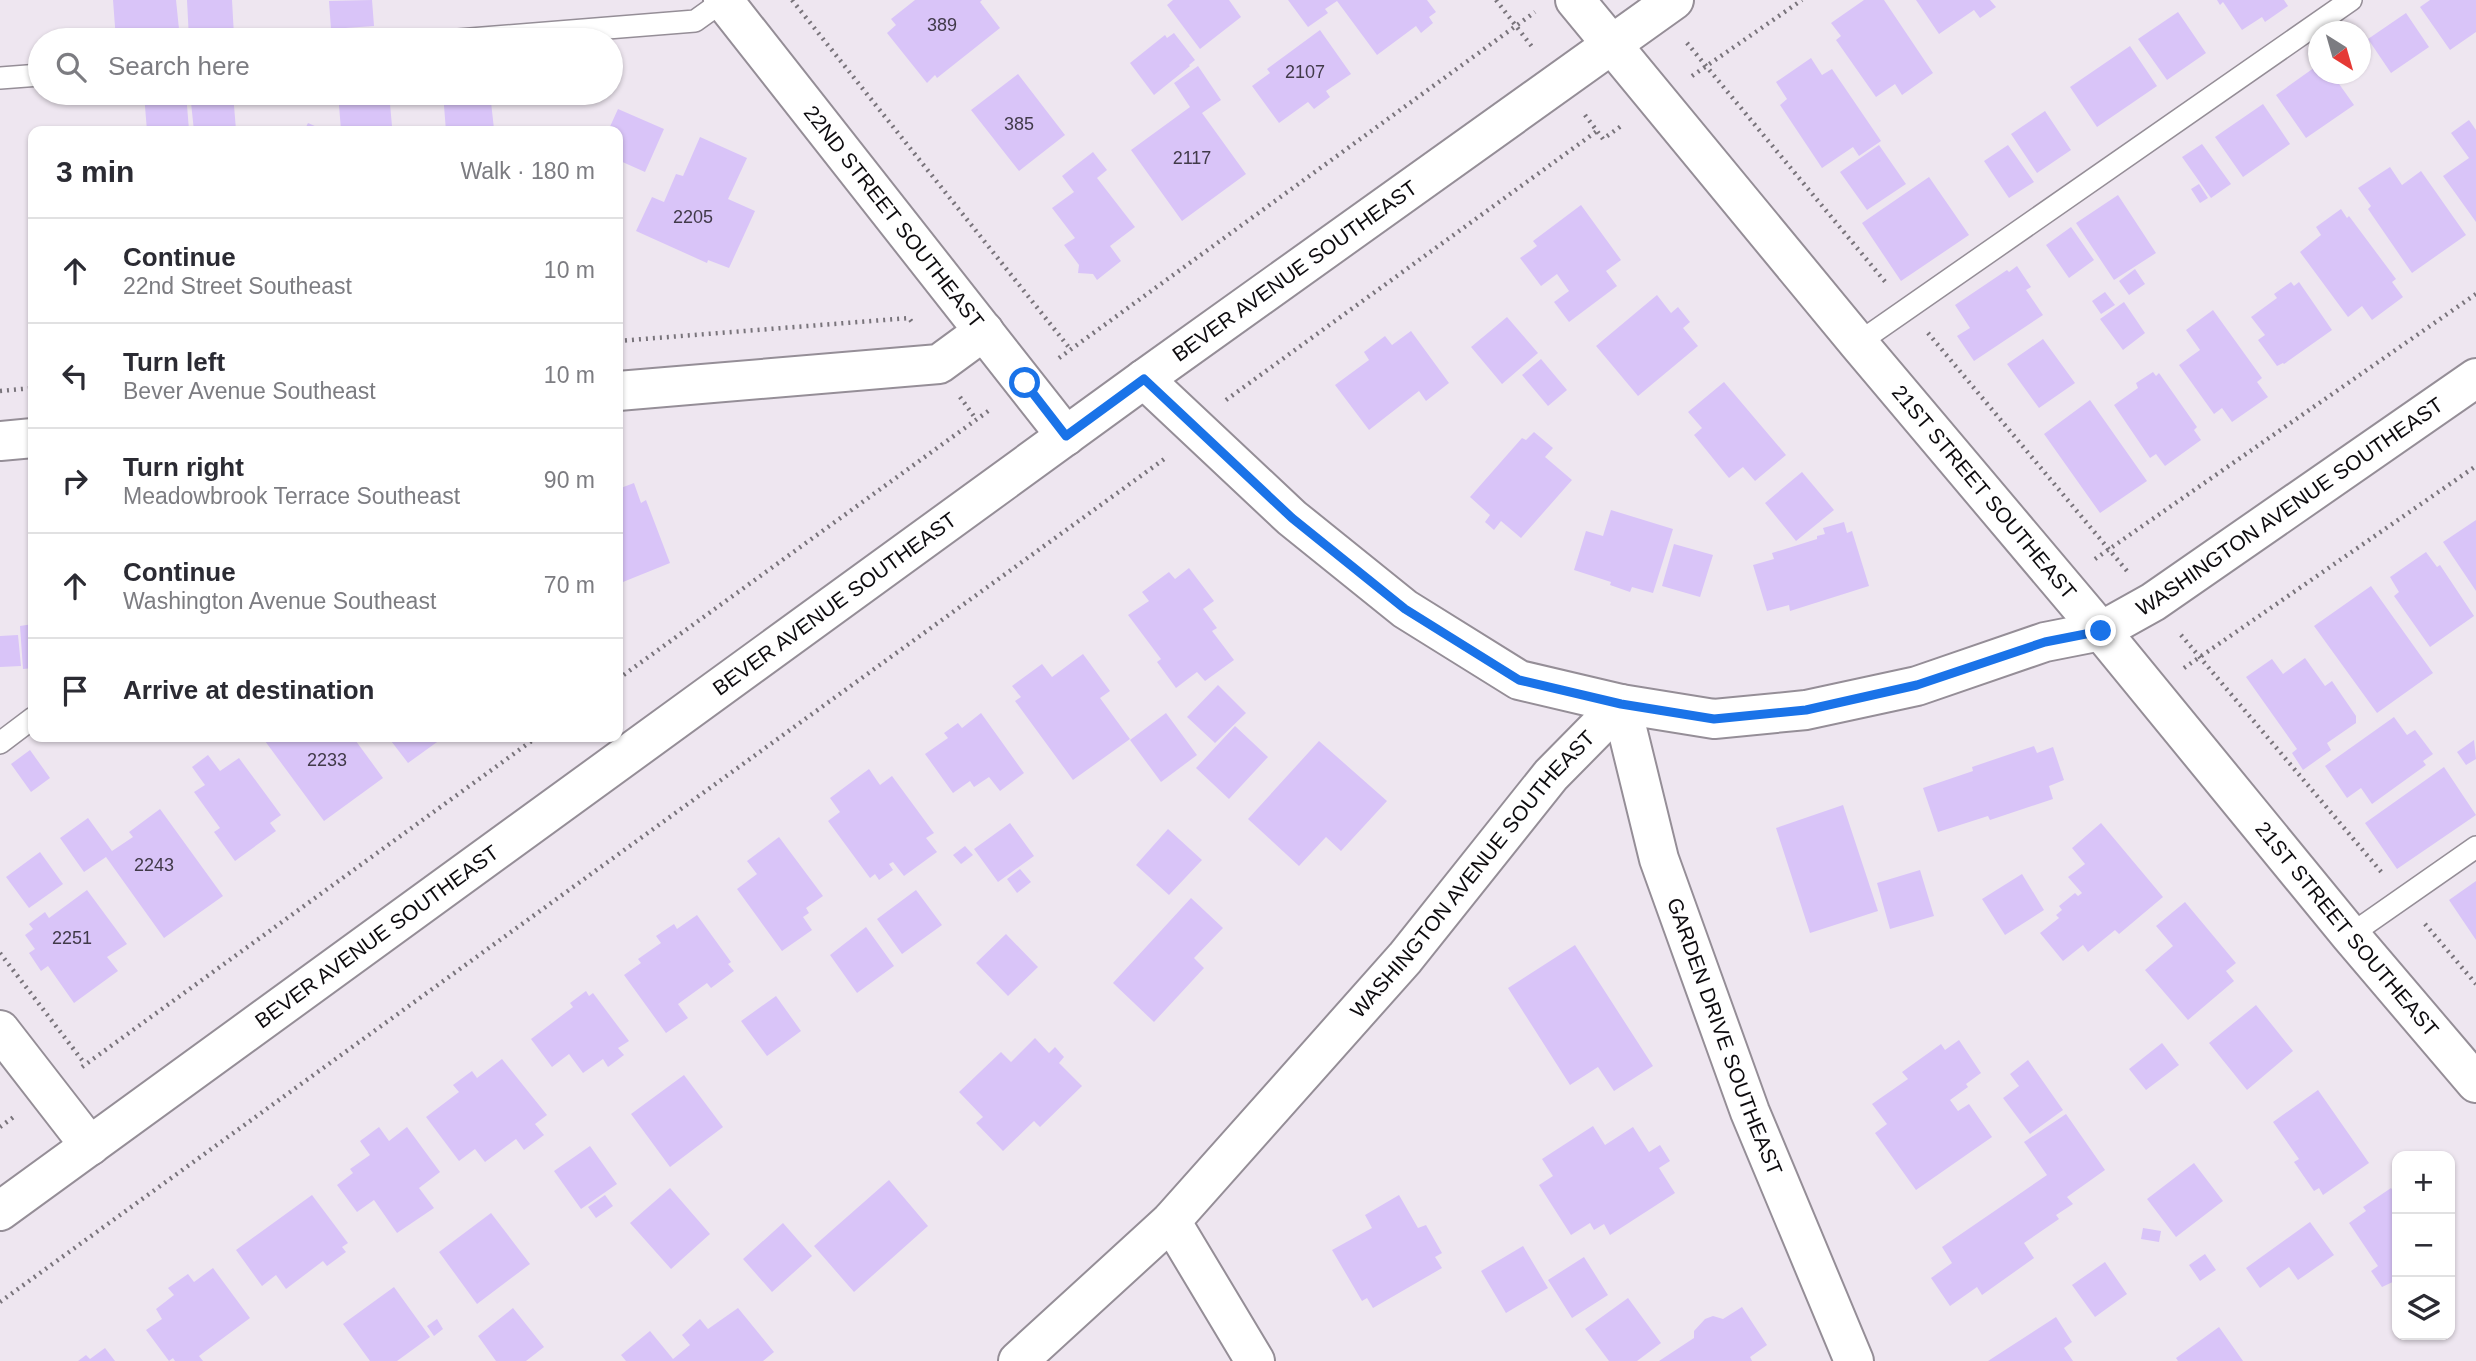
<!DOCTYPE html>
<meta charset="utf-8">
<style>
:root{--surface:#fff;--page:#f2f2f3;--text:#2b2b33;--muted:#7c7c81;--line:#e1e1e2}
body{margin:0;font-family:Helvetica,sans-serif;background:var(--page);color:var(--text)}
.controls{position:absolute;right:21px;bottom:21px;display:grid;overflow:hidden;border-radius:14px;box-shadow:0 2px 5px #0004}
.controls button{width:63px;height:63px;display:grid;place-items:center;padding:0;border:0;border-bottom:2px solid var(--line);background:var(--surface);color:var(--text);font:35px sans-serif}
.compass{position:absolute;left:2308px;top:21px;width:63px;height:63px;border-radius:50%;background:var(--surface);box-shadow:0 2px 5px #0004;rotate:143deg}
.stop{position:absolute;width:21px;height:21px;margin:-16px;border:5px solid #1a73e8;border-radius:50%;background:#fff}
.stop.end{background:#1a73e8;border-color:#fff;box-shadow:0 2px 7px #0008}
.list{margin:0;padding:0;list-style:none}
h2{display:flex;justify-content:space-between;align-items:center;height:91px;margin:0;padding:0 28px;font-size:30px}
h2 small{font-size:23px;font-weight:400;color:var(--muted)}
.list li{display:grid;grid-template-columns:46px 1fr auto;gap:21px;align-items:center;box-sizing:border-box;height:105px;padding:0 28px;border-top:2px solid var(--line)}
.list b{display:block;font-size:26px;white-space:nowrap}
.list p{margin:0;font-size:23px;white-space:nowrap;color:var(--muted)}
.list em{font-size:23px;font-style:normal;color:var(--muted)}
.icon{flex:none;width:38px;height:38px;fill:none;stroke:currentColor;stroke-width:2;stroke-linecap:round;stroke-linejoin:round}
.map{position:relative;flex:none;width:2476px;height:1361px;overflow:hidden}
.search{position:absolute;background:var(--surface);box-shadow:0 2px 5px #0004;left:28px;top:28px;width:595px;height:77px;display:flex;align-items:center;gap:18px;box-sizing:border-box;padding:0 24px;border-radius:38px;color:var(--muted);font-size:26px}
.panel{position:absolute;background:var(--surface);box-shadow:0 2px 5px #0004;left:28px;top:126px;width:595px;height:616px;border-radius:14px}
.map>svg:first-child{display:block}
</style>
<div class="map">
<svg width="2476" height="1361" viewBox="0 0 2476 1361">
<rect width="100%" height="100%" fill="#eee6f0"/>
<!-- building -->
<path fill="#d9c4f8" d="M113,0H176L180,39L116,40Z
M187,0H232L234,36L189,39Z
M372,0L374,26L331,29L329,1Z
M915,0H982L980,2L1000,28L937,78L935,75L927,83L887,33L896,25L891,19Z
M1173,0H1229L1241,17L1200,49L1167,5Z
M1288,0H1427L1436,12L1429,17L1433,23L1421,33L1416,26L1377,55L1337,1L1325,9L1328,13L1308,27Z
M1864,0H1884L1933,73L1902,95L1895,84L1876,97L1836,40L1841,36L1831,23Z
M1916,0H1990L1996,7L1980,18L1974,10L1939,34Z
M2217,0H2284L2288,6L2265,22L2262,17L2242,30L2223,2L2220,5Z
M2430,0H2476V32L2450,50L2420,7Z
M2178,12L2206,53L2167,80L2138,39Z
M2406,13L2429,47L2391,73L2368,39Z
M1320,30L1351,74L1326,91L1330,97L1314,109L1308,102L1279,123L1252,86L1270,73L1267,69Z
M1174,33L1195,60L1189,65L1190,66L1154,95L1130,63L1165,35L1167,38Z
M2130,46L2157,86L2097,127L2070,87Z
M1811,58L1822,75L1832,69L1881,141L1859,156L1853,147L1822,168L1780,105L1787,99L1776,82Z
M2318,65V74H2332L2354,105L2306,138L2276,95Z
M1198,66L1221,100L1202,113L1246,174L1182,221L1131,150L1190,107L1174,83Z
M1018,74L1065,135L1019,171L971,110Z
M186,93L189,130L147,131L144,94Z
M190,93H233L236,130L194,131Z
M338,93H389L392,126L341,130Z
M443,93H490L494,129L446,131Z
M2263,104L2290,144L2243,177L2215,137Z
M618,109L664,129L645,172L618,160V131H608Z
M2045,111L2071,150L2037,173L2011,134Z
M2469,120L2476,130V222L2443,176L2469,158L2451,133Z
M308,123L326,131H304Z
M700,137L747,158L728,199L755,211L729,268L708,260L707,263L636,231L652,197L664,202L676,174L683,176Z
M2202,144L2231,184L2211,198L2182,157Z
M1879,145L1906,184L1867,210L1840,172Z
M2008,145L2034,182L2009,198L1984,161Z
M1093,152L1107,170L1097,178L1135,227L1110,246L1121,261L1097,280L1093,274L1078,273L1079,265L1064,245L1075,238L1052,208L1074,192L1062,176Z
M2390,167L2402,185L2421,171L2466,235L2412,273L2368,209L2371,206L2358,188Z
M1929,177L1969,235L1901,281L1862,223Z
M2199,184L2208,198L2200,203L2191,189Z
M2118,195L2156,253L2114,280L2076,223Z
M1581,205L1621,260L1606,271L1617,286L1569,322L1554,302L1569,291L1557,274L1541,286L1520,258L1537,246L1533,241Z
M2341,209L2347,218L2349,216L2396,279L2392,282L2403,297L2372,320L2362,306L2348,317L2300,252L2321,235L2316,227Z
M2071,227L2094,260L2069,278L2046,245Z
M2017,266L2031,287L2026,290L2043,315L1974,361L1957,336L1970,328L1955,305L2007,270L2009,272Z
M2135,269L2145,284L2129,295L2119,281Z
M2291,282L2294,286L2299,282L2332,330L2284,364L2283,363L2277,366L2258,340L2265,335L2251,317L2277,298L2274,294Z
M2105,292L2115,305L2101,314L2092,301Z
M1657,295L1671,313L1678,307L1690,322L1683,328L1698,346L1638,396L1596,346Z
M2124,302L2145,333L2123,350L2100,319Z
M2213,310L2262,378L2257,382L2268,397L2232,422L2222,408L2214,414L2179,365L2200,350L2186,330Z
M1507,317L1538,353L1502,384L1471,347Z
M1411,331L1449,383L1426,401L1419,391L1369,430L1335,385L1369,360L1364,352L1385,336L1392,345Z
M2043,339L2075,383L2039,408L2007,364Z
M1541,359L1567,390L1548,406L1522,375Z
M2153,372L2156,376L2159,373L2197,427L2194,430L2201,440L2165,466L2156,454L2150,458L2114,405L2138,388L2136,383Z
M1724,382L1786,455L1755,481L1743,467L1729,478L1694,435L1702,428L1688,412Z
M2090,400L2147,481L2100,513L2044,434Z
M1534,432L1553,448L1545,457L1572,480L1521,538L1501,521L1494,530L1485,522L1490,515L1470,497L1522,438L1526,440Z
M1802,472L1834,510L1796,541L1765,503Z
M634,483L641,503L646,500L670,563L618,584V489Z
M1611,510L1673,529L1653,593L1632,587L1630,592L1610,585L1611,582L1574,570L1586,531L1603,536Z
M2476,520V591L2443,542Z
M1844,522L1847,533L1852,531L1869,586L1790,611L1789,605L1767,611L1753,565L1774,559L1772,553L1817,539V536L1825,534L1823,528Z
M1674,544L1713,555L1700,597L1662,586Z
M2426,552L2437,567L2440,565L2474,616L2430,647L2394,596L2399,592L2390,577Z
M1189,568L1214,601L1203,609L1217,628L1212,631L1234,660L1205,681L1197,672L1176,688L1157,662L1161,659L1128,615L1149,601L1142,592L1169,572L1175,579Z
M2371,586L2433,673L2377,713L2314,626Z
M33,624V668L23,669L20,626Z
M18,635L21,666L0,667V636Z
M1083,654L1110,691L1100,698L1130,739L1073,780L1015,701L1021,697L1012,686L1042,664L1052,677Z
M2305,658L2325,686L2332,681L2356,716V723L2327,743L2331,750L2303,770L2292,753L2297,749L2246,677L2272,659L2283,674Z
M1218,685L1246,713L1215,743L1187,717Z
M981,713L1024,773L1000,791L989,777L974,787L970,781L953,793L925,754L948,738L944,733L958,723L962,728Z
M1166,713L1197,755L1161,782L1130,740Z
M2394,717L2407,735L2415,730L2433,754L2423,761L2426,765L2372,804L2361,788L2347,798L2325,766Z
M1235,726L1268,757L1229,799L1196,768Z
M270,737H353L383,778L324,821L265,741Z
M388,737H444L408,763Z
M2474,740L2476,759L2466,765L2457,752Z
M1319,741L1387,801L1341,851L1326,837L1299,866L1248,819Z
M2034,746L2037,753L2053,747L2064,780L2049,786L2053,799L1990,820L1988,816L1938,832L1923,788L1973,771L1972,767Z
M30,750L50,778L31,792L11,764Z
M208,755L220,771L239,758L281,815L270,823L276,831L235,861L214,832L220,828L194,792L205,785L192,767Z
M2444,767L2476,815L2397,869L2365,823Z
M869,769L880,785L892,776L934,833L926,838L937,852L904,876L893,862L889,864L893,870L879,880L875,874L870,878L828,821L840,812L830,798Z
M1843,805L1878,911L1810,933L1776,828Z
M160,809L223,896L164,938L106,857L84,872L60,838L88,818L112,851L133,837L129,832Z
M1010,823L1034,856L998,882L974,849Z
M2101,823L2163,897L2119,934L2115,930L2088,952L2083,945L2063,961L2040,933L2059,918L2056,915L2062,910L2059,906L2075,893L2078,896L2082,893L2068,877L2085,864L2072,848Z
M1168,829L1202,860L1169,895L1136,865Z
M779,837L823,896L806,908L809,913L803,917L812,930L782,951L737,889L757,874L747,861Z
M965,846L973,855L961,864L953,855Z
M40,852L63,884L29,908L6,877Z
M1020,869L1031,882L1017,893L1007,879Z
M1920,870L1934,916L1890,929L1877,883Z
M2022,874L2044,910L2005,935L1982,899Z
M2476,881V940L2449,900Z
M87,890L127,944L107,957L118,971L74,1003L48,966L41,971L29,953L35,949L25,935L33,929L29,924L45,912L49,918Z
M916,890L942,925L902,954L877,919Z
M1191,898L1223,928L1194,958L1204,968L1154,1022L1113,983Z
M2185,902L2236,963L2226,971L2234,981L2188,1020L2145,970L2173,946L2156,926Z
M697,915L731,962L728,964L734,971L711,988L707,983L678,1004L688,1018L666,1033L624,975L641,963L638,959L661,943L656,936L674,924L677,929Z
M866,927L894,966L857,993L830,955Z
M1006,934L1038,967L1008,996L976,963Z
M1575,945L1653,1066L1614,1091L1598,1067L1570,1085L1508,988Z
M586,991L589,996L593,993L629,1041L618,1048L624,1055L608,1067L603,1059L583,1073L569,1054L552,1067L531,1039L573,1007L570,1003Z
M776,996L801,1031L767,1056L741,1021Z
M2256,1005L2293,1051L2247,1090L2209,1043Z
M1035,1038L1049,1053L1055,1047L1064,1057L1059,1063L1082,1086L1040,1127L1034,1121L1003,1151L976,1123L983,1117L959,1092L1001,1052L1011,1062Z
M1959,1040L1981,1073L1966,1084L1968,1087L1950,1100L1958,1111L1969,1104L1992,1137L1916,1190L1875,1133L1887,1124L1872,1104L1908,1079L1902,1072L1941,1044L1945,1050Z
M2162,1043L2179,1065L2146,1090L2129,1069Z
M502,1059L547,1115L535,1124L544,1135L524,1150L516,1139L485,1162L475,1149L459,1161L426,1117L459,1092L453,1085L472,1071L477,1078Z
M2028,1060L2063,1110L2030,1134L2003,1098L2019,1086L2010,1074Z
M684,1075L723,1127L670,1167L631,1114Z
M2318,1090L2369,1163L2323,1195L2319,1188L2314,1191L2294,1162L2299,1159L2273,1122Z
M2066,1114L2105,1170L2067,1197L2073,1204L2056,1215L2059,1219L2024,1243L2034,1258L1982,1295L1977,1287L1950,1306L1931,1278L1952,1263L1942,1247L2047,1175L2024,1142Z
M1593,1126L1605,1145L1633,1127L1649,1152L1660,1145L1670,1161L1659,1168L1675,1193L1610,1235L1604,1224L1594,1230L1590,1223L1571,1235L1539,1185L1553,1176L1542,1159Z
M379,1127L389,1141L407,1127L440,1172L419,1188L434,1208L397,1233L374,1200L357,1212L337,1185L353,1173L350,1169L370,1155L360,1141Z
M590,1146L617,1184L581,1209L554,1171Z
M2194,1163L2223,1201L2176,1237L2147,1199Z
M889,1180L928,1226L854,1292L814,1246Z
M670,1188L710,1234L671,1269L630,1223Z
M2391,1188L2397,1197V1280L2382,1287L2371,1271L2378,1266L2349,1223L2366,1211L2363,1207Z
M312,1195L348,1243L342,1247L346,1252L327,1266L323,1261L286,1289L276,1275L262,1286L236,1250Z
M605,1195L613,1206L596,1218L588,1207Z
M1399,1195L1418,1228L1426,1225L1442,1253L1435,1257L1442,1268L1373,1308L1367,1298L1362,1301L1332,1250L1372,1228L1365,1215Z
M491,1213L530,1264L477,1304L439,1252Z
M2310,1222L2334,1255L2298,1280L2289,1267L2260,1288L2246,1268Z
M783,1223L812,1256L772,1292L743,1259Z
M2143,1228L2161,1231L2159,1242L2141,1239Z
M1523,1246L1548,1288L1506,1313L1481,1271Z
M2205,1254L2216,1270L2200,1281L2189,1265Z
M1584,1257L1608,1295L1572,1318L1548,1280Z
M2105,1262L2127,1294L2095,1317L2072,1285Z
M213,1268L250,1318L199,1356L203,1361H175L173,1358L169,1361L146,1330L162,1319L156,1309L174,1295L168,1288L188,1274L194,1282Z
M394,1287L430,1337L397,1361H370L343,1324Z
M1628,1298L1661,1343L1637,1361H1609L1585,1329Z
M1742,1307L1767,1345L1750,1357L1752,1361H1659L1694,1338V1331L1705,1319L1713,1316L1723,1319Z
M513,1308L544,1347L526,1361H496L478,1336Z
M738,1308L774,1352L763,1361H626L621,1355L650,1331L673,1359L690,1345L682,1335L700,1319L708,1329Z
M2056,1317L2072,1342L2064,1348L2073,1361H1988Z
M437,1319L443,1329L434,1336L427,1326Z
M2219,1327L2243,1361H2178L2176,1358Z
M105,1348L115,1361H78L86,1355L90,1359Z"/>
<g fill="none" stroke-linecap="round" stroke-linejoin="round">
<!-- service casing -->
<g stroke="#958e97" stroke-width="24">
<path id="service" d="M458,40L695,21L723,1
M0,78L40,75
M1858,343L2351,0
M0,743L33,718
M2350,935L2476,847"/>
</g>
<!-- minor casing -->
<g stroke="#958e97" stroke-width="42">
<g id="minor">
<path id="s1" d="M723,0L1066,436"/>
<path id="s2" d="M1575,0L1858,343L2101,631L2350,935L2476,1083"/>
<path id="s3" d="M1144,379L1292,518L1405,609L1519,680L1621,704L1659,859L1750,1112L1854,1361"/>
<path d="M618,391L939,364L984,331"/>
<path d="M0,441L33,438"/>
<path d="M0,1030L90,1146"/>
<path d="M1171,1221L1255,1361"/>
<path id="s4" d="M1018,1361L1171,1221L1405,958L1551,775L1621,704L1714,719L1806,710L1917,686L2045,642L2101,631L2153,602L2476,378"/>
</g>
</g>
<!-- tertiary casing -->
<g stroke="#958e97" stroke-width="42">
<g id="tertiary">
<path id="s5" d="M0,1211L1144,379L1674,0"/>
</g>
</g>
<!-- path -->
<path stroke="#79747b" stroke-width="4.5" stroke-dasharray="2 5" stroke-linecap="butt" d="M792,0L1071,350
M1496,0L1533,48
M1687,43L1887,284
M1692,76L1802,0
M1585,115L1603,139L1624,124
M1928,333L2127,571
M618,341L909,318L914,325
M1059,358L1535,12
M0,391L33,388
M960,397L976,419
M1226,400L1597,131
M2095,559L2476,294
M2181,635L2383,874
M2184,668L2476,466
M618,679L991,409
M2425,924L2476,984
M0,953L85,1064
M82,1067L537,737
M0,1127L15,1116
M0,1302L1167,457"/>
<!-- service -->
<use href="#service" stroke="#fff" stroke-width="21"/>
<!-- minor -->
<use href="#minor" stroke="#fff" stroke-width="38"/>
<!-- tertiary -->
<use href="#tertiary" stroke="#fff" stroke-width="38"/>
</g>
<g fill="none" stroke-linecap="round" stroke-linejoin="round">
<!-- route -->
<path stroke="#1a73e8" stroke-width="9" d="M1025,383L1066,436L1144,379L1292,518L1405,609L1519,680L1621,704L1714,719L1806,710L1917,685L2045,642L2101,631"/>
</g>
<g text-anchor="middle" stroke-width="5" stroke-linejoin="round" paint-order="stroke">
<!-- number labels -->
<g font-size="18" fill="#413a49">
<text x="942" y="31">389</text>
<text x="1305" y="78">2107</text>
<text x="1019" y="130">385</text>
<text x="1192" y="164">2117</text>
<text x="693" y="223">2205</text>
<text x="327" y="766">2233</text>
<text x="154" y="871">2243</text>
<text x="72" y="944">2251</text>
</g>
<!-- street labels -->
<g font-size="21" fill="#0e0c0f" stroke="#fff">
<text dy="7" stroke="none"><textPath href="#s1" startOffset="276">22ND STREET SOUTHEAST</textPath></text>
<text dy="7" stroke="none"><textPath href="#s5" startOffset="1600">BEVER AVENUE SOUTHEAST</textPath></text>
<text dy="7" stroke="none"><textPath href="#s2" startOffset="640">21ST STREET SOUTHEAST</textPath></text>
<text dy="7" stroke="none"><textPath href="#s4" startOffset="1612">WASHINGTON AVENUE SOUTHEAST</textPath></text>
<text dy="7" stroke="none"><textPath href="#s5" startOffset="1032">BEVER AVENUE SOUTHEAST</textPath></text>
<text dy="7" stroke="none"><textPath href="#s4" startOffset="667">WASHINGTON AVENUE SOUTHEAST</textPath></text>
<text dy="7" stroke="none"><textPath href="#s2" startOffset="1208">21ST STREET SOUTHEAST</textPath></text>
<text dy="7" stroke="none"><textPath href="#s5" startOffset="466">BEVER AVENUE SOUTHEAST</textPath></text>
<text dy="7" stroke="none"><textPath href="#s3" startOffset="936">GARDEN DRIVE SOUTHEAST</textPath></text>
</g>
</g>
</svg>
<div class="controls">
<button>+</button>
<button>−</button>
<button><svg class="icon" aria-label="layers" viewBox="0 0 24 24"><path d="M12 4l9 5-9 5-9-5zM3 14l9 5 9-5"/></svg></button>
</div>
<svg class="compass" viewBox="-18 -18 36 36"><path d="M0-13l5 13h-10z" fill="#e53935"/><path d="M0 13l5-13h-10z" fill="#7c7c81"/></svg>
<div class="stop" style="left:1025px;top:383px"></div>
<div class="stop end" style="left:2101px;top:631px"></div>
<div class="search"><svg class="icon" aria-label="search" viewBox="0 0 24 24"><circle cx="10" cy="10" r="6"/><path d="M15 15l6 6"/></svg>Search here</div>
<section class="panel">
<h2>3 min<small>Walk · 180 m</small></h2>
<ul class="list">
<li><svg class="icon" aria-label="ahead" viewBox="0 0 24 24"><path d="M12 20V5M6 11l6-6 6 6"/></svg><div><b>Continue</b><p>22nd Street Southeast</p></div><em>10 m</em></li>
<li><svg class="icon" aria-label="left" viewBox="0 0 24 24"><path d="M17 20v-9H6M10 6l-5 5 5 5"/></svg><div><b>Turn left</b><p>Bever Avenue Southeast</p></div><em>10 m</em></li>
<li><svg class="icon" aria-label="right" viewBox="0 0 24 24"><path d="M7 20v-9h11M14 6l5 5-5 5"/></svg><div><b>Turn right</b><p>Meadowbrook Terrace Southeast</p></div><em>90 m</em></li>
<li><svg class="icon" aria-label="ahead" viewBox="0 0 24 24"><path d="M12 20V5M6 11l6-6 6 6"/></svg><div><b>Continue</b><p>Washington Avenue Southeast</p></div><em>70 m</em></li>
<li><svg class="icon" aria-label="arrive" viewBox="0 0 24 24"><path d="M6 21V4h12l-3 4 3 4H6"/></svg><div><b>Arrive at destination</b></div></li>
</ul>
</section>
</div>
